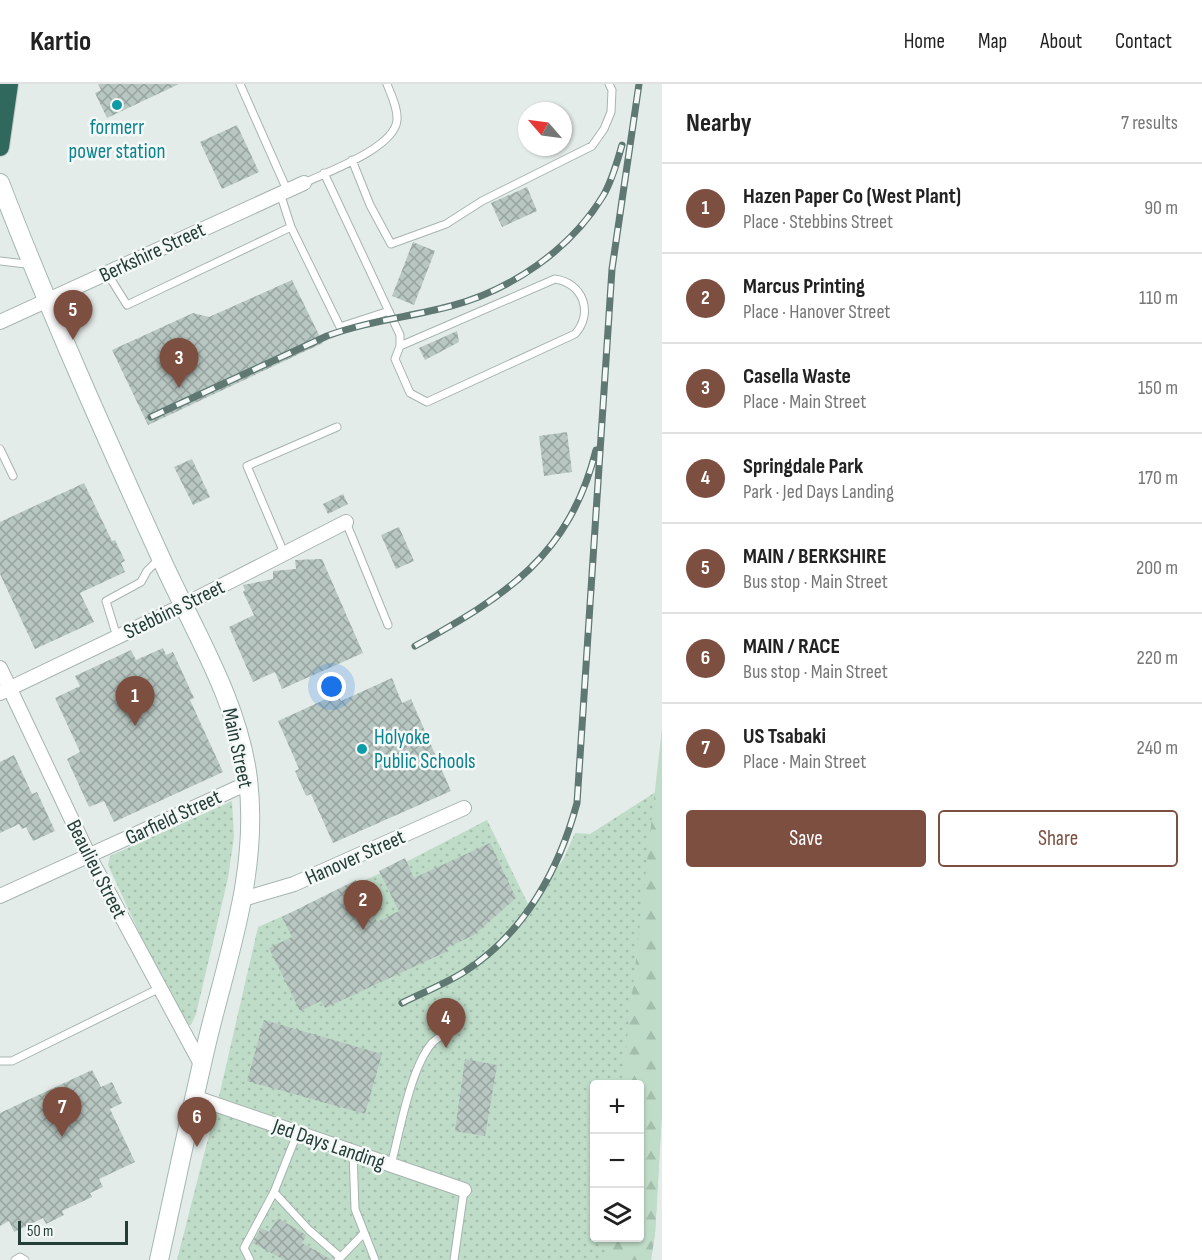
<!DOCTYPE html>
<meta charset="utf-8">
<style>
:root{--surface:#fff;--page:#f2f2f2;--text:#222;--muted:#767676;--line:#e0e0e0;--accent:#7c4f40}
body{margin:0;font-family:"Sofia Sans Condensed",sans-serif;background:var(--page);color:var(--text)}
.controls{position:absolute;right:18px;bottom:18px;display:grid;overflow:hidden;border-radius:6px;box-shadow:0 2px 4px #0004}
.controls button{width:54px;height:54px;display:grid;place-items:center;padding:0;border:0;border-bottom:2px solid var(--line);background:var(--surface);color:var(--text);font:30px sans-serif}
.compass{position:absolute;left:518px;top:18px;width:54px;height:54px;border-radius:50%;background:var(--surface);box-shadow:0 2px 4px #0004;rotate:298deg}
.scale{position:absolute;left:18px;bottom:15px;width:110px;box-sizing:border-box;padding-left:6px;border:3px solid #243d37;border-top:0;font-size:16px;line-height:21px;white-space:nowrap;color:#243d37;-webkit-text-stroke:4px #f4f9f7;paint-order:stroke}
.you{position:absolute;left:332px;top:603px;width:21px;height:21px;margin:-15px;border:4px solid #fff;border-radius:50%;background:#1a73e8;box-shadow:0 0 0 9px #1a73e833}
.badge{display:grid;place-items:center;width:39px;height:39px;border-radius:50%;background:var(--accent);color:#fff;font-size:20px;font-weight:700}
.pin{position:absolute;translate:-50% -50px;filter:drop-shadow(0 2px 3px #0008)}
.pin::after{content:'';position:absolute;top:32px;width:21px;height:18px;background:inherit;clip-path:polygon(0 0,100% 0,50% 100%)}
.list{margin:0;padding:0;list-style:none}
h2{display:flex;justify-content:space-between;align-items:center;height:78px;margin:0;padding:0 24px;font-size:26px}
h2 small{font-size:20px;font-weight:400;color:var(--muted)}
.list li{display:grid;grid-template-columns:39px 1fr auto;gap:18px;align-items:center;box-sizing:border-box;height:90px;padding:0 24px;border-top:2px solid var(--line)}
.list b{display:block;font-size:22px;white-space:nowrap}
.list p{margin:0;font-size:20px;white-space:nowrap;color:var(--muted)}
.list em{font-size:20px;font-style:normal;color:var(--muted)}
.actions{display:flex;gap:12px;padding:18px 24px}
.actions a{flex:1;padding:14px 0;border:2px solid var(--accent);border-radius:6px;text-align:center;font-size:21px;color:var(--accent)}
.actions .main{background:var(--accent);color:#fff}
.icon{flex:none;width:33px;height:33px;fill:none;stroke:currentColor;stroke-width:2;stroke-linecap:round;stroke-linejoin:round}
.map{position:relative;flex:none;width:662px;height:1176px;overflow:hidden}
header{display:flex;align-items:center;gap:36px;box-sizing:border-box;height:84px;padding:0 30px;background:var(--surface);border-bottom:2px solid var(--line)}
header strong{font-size:28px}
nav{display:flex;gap:33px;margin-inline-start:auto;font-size:21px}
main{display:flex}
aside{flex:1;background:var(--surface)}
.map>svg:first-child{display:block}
</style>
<header>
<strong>Kartio</strong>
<nav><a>Home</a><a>Map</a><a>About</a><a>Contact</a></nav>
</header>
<main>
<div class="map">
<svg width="662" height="1176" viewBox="0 0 662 1176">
<defs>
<pattern id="grass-dots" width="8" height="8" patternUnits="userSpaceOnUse" patternTransform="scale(1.5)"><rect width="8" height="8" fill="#bedcc7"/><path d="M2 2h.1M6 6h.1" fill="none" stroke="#a3beac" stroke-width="1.8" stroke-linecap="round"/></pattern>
<pattern id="forest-firs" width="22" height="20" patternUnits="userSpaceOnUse" patternTransform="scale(1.5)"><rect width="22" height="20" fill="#bedcc7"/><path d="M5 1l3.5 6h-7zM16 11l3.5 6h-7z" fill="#a3beac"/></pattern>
<pattern id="building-cross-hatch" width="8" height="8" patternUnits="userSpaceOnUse" patternTransform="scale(1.5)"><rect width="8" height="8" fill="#b9c7c2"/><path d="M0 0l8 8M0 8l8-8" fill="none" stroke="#96a39e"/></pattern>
</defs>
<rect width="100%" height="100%" fill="#e4ece9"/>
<!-- grass -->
<path fill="url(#grass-dots)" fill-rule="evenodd" d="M662,704V1028L655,1150L651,1176H177L220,1008L258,843L406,778L487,736L528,820L563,776L575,749L590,750ZM594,1000H640V1154H594Z
M232,717L234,753L228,794L196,930L191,941H182L108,781L110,772Z"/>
<!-- forest -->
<path fill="url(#forest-firs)" d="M662,644V1028L655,1150L651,1176H604L607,1154H640V1000H622Z"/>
<!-- building -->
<path fill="url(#building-cross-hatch)" d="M98,0H179L107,34L95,9L101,6Z
M237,41L259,88L222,105L200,58Z
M527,103L537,127L502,143L491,119Z
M413,158L435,167L414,221L392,212Z
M292,196L323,259L148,341L112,266L193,229L209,233Z
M457,247L459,258L425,276L419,264Z
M567,348L572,388L544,392L539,352Z
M192,375L210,413L193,421L174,383Z
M84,399L112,457L115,456L125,477L121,479L125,488L80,509L94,538L35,565L0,490V438Z
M343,410L348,420L328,430L323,420Z
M399,443L414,477L396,485L381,451Z
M322,475L363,569L282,605L275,588L253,598L229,543L254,531L243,508L245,506L243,501L273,495V487L296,485L295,476Z
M163,564L166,571L173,568L194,614L190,616L223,688L114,738L104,717L89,723L67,675L80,668L55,614L80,602L75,592L131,566L136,576Z
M392,594L402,619L411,615L451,707L333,759L311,710L306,712L295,687L299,685L278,637L337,610L341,617Z
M14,671L32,710L37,708L55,747L33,757L26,743L22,745L19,740L0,749V678Z
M490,759L516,814L474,851L446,864L448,867L325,924L321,917L300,927L269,864L292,853L282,833L356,796L377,838L399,827L379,787L405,774L414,794Z
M264,936L382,970L365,1030L247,997Z
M465,975L497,981L485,1052L455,1047Z
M92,986L101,1003L112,998L122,1019L110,1025L135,1078L99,1095L103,1103L90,1109L92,1113L62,1127L64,1131L46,1140L43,1134L14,1148L9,1137L0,1142V1029Z
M278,1134L306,1151L302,1159L332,1176H284L253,1159L261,1144L269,1148Z"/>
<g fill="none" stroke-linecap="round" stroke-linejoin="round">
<!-- lane casing -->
<g stroke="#a7b4b0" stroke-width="9">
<path id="lane" d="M240,0L287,106
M352,76L370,121L391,160L446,140L482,117L592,62L604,45L611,28L612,6L609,0
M324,89L400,251V262L395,275L410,309L427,318L575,250C594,229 583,199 555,195L400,262
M304,99C327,88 395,64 397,36C398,24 391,11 387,0
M280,109L291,143
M0,177L26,180
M107,189L127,221L291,143L340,243L389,227
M0,365L13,392
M346,438L388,541
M284,469L247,382L337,343
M117,553L106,517L141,498L147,487L160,474
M0,977H12L160,904
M353,1068L355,1125L375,1176
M391,1081C400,1047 410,985 432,959C436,955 443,951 447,947
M274,1108L309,1146L340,1173
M15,1176L20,1173L25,1176
M250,1176L244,1164L274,1108L297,1050
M338,1176L364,1149
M454,1176L464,1106"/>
</g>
<!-- street casing -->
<g stroke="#a7b4b0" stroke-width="16">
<path id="street" d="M0,238L304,99
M0,584L89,772L202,982
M0,609L182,522L346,438
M0,812L248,699
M243,815L294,800L464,724
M194,1013L464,1106"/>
</g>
<!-- secondary casing -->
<g stroke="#a2b8b1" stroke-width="20">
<path id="secondary" d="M0,99C49,226 104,349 160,472C192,544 238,615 248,695C259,788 228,870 207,958C190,1031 175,1103 159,1176"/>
</g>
<!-- highway casing -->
<g stroke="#c2c9c7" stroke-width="20">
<path id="highway" d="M0,63L9,0"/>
</g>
<!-- lane -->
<use href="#lane" stroke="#fff" stroke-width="7"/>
<!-- street -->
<use href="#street" stroke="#fff" stroke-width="14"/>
<!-- secondary -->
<use href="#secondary" stroke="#fff" stroke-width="18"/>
<!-- highway -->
<use href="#highway" stroke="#31685d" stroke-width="18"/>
<!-- rail casing -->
<g stroke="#5f7872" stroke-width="7">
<path id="rail" d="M151,333L327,252C367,237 410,233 451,222C511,206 570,166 603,112C612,97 617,78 622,61
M415,562C505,512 569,473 596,366
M402,919C422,909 445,900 464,888C524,850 559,786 577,719L612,185L639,0"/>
</g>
<!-- rail -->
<use href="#rail" stroke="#f4f9f7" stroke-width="4.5" stroke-dasharray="14" stroke-linecap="butt"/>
</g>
<!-- markers -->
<g fill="#0f9aa8" stroke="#f4f9f7" stroke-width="2">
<circle cx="117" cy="21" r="6"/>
<circle cx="362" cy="665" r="6"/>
</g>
<g text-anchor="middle" stroke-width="5" stroke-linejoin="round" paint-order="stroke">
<!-- culture labels -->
<g font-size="21" fill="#0d838f" stroke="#f4f9f7">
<text x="117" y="50">formerr<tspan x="117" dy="24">power station</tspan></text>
<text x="374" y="660" text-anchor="start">Holyoke<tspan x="374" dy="24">Public Schools</tspan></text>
</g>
<!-- street labels -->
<g font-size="21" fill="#243d37" stroke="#f4f9f7">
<text transform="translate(152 168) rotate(-25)" y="7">Berkshire Street</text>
<text transform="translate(174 525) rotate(-26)" y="7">Stebbins Street</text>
<text transform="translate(238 664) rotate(78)" y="7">Main Street</text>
<text transform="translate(173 733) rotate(-25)" y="7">Garfield Street</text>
<text transform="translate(355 773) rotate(-24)" y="7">Hanover Street</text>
<text transform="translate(97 785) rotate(63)" y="7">Beaulieu Street</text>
<text transform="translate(329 1060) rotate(19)" y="7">Jed Days Landing</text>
</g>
</g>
</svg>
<div class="controls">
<button>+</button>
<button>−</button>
<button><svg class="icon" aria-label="layers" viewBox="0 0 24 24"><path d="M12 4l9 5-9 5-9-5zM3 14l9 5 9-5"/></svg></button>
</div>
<svg class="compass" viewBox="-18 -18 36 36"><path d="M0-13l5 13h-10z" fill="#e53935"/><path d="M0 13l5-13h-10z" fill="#767676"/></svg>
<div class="scale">50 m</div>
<div class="you"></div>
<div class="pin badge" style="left:135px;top:642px">1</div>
<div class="pin badge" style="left:363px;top:846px">2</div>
<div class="pin badge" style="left:179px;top:304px">3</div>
<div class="pin badge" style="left:446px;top:964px">4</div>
<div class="pin badge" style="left:73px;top:256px">5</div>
<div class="pin badge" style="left:197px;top:1063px">6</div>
<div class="pin badge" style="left:62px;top:1053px">7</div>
</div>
<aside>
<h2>Nearby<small>7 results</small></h2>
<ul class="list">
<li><span class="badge">1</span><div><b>Hazen Paper Co (West Plant)</b><p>Place · Stebbins Street</p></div><em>90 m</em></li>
<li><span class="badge">2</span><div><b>Marcus Printing</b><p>Place · Hanover Street</p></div><em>110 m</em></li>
<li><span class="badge">3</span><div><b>Casella Waste</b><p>Place · Main Street</p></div><em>150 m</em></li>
<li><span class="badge">4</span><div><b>Springdale Park</b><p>Park · Jed Days Landing</p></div><em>170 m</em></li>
<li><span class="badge">5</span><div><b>MAIN / BERKSHIRE</b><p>Bus stop · Main Street</p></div><em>200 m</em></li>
<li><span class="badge">6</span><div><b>MAIN / RACE</b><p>Bus stop · Main Street</p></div><em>220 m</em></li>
<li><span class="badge">7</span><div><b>US Tsabaki</b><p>Place · Main Street</p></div><em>240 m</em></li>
</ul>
<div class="actions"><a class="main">Save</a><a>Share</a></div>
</aside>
</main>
